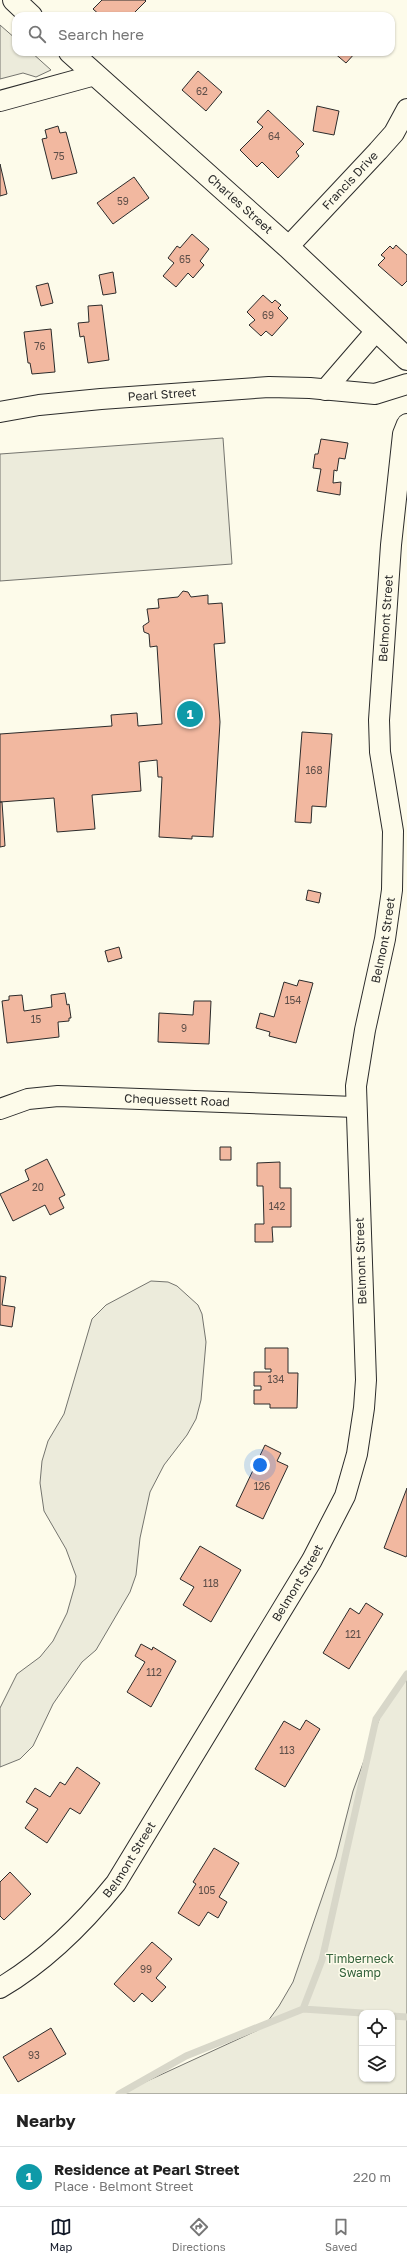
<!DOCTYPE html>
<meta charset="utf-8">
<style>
:root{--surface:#fff;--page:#f2f2f2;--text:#222;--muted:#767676;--line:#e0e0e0;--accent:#111827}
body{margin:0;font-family:"Golos Text",sans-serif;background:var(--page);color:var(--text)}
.controls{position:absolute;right:12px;bottom:12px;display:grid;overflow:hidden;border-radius:8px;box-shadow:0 1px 3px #0004}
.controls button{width:36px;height:36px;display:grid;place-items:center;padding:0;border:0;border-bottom:1px solid var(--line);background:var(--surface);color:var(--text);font:20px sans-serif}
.you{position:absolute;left:260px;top:1465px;width:14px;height:14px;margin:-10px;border:3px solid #fff;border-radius:50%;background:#1a73e8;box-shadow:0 0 0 6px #1a73e833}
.badge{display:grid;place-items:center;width:26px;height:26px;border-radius:50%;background:var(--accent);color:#fff;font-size:13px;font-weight:700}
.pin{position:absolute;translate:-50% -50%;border:2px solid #fff;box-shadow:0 1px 4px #0006}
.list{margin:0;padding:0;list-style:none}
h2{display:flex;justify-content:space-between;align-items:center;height:52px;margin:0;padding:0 16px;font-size:17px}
h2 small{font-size:13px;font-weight:400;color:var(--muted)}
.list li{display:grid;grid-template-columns:26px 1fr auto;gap:12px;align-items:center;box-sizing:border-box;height:60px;padding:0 16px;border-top:1px solid var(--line)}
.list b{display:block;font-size:15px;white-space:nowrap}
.list p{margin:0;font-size:13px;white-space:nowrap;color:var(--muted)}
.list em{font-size:13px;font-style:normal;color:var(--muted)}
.icon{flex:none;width:22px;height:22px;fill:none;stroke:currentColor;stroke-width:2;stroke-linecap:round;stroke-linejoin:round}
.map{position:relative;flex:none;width:407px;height:2094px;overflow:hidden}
.search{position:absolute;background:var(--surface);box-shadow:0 1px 3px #0004;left:12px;right:12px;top:12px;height:44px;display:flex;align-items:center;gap:10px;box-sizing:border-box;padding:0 14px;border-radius:12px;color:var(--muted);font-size:15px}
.sheet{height:112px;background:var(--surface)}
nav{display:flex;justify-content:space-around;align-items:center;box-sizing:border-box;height:56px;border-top:1px solid var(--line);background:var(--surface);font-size:11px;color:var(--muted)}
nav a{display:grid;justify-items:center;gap:2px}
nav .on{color:var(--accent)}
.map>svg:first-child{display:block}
</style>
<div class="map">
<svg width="407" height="2094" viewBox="0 0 407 2094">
<rect width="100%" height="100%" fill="#fdfbea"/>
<!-- green -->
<path fill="#ecebdb" stroke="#74746e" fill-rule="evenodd" d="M0,25L16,39V52H31L51,70L36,77L23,73L0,79Z
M223,438L232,564L0,581V454Z
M151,1281L168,1282L177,1286L198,1305L202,1314L206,1342L201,1400L196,1419L187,1435L164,1465L150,1492L140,1538L136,1575L130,1592L96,1650L82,1662L53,1704L33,1746L20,1759L0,1767V1708L17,1674L40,1657L53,1641L67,1613L75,1585L76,1576L66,1549L44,1511L40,1483L42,1461L48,1441L64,1414L92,1319L106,1305Z
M407,1679V2094H119L258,2030L268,2021L279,2006L293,1982L336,1857L353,1791L385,1703ZM362,2013H392V2079H362Z"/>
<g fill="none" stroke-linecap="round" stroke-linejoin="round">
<!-- stream -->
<path stroke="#d8d7c9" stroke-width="7" d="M303,2009L322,1960L376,1719L407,1674
M392,2016L407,2017
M119,2094L186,2056L303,2009L362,2013"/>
</g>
<!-- building -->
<path fill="#f2b8a0" stroke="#2b2b2b" d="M102,0H145L146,1L131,16H101L93,9Z
M333,52H356L346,63Z
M198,71L222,92L206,111L182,90Z
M317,106L339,111L334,135L313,131Z
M268,110L304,144L296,152L299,156L278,178L262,162L257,167L240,150L263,127L257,122Z
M58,126L60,133L66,132L77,173L52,179L42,139L47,138L45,130Z
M0,164L7,194L0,196Z
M134,177L149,198L113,224L97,203Z
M192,234L209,249L200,261L204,265L193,278L188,273L176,287L163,276L174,263L168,258L177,246L180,248Z
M396,245L407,255V281L402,286L378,265L385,258L381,255L390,246L393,249Z
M113,272L116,293L103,295L99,275Z
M48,283L53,303L41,306L36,286Z
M263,295L272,303L275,300L281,305L278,308L288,318L272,336L266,331L261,336L249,325L255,320L247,312Z
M102,305L109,360L88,363L84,336L80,337L78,323L89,322L88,306Z
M51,329L55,372L32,374L30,363H28L24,332Z
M321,439L348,443L345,459L339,458L337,471L334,470L333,483L341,482L340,495L317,491L321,469L313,468L315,454H318Z
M183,591L188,592L191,597L208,595V604L222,603L225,643L214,644L220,722L213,837L192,836V839L159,837L162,777H158L157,760L139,762L141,791L92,795L95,829L57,832L54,798L0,802V734L112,726L111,715L137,713L138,726L162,724L157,646L150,647L149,634L144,632L143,626L149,622L147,609L159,608L158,599L178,597Z
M302,732L332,734L326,807L312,806L311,823L295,822Z
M0,802H2L5,846L0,847Z
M308,890L321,893L319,903L306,900Z
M119,947L122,958L108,962L105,951Z
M299,980L313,983L296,1043L269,1036L270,1032L256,1028L260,1013L274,1017L284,982L297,986Z
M65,993L67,1005L69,1004L71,1018H69V1021L58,1022L59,1037L7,1043L2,1001L9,1000V996L22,995L24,1011L52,1007L51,995Z
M194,1001H211L209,1044L158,1042L159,1013L193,1015Z
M220,1147H231V1160H220Z
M47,1159L65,1195L59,1198L64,1208L50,1215L45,1205L13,1221L0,1194L29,1180L25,1170Z
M280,1162V1188H291V1227H272L273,1242H255V1224H264L263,1186H257V1163Z
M0,1276L6,1277L2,1305L15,1307L12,1327L0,1325Z
M265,1348H288V1373H298L297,1408H270V1404H254V1390H261V1386H254V1372H271V1369H265Z
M265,1445L281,1453L277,1461L288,1466L263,1519L236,1506Z
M407,1488V1555L406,1557L384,1548Z
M200,1546L241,1570L211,1622L183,1605L194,1587L180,1579Z
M366,1603L383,1614L349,1669L323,1653L350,1608L359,1614Z
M141,1644L152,1650L153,1647L176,1661L151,1707L127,1692L145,1662L135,1656Z
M306,1720L320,1729L285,1787L255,1769L284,1721L300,1730Z
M77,1767L100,1783L80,1814L70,1808L47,1843L25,1828L38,1809L26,1802L35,1788L50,1797L60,1782L65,1785Z
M214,1848L239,1863L219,1897L227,1902L218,1918L208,1912L199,1926L178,1913L196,1884L193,1882Z
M10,1872L31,1894L4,1920L0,1916V1882Z
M152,1942L172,1959L156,1978L166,1987L152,2002L142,1993L134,2002L114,1984Z
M51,2028L66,2054L18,2082L3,2057Z"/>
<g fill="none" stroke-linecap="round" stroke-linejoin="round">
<!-- street casing -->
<g stroke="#2b2b2b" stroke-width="22">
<g id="street">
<path d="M0,101L95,75"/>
<path id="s1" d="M288,247L378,151L394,133L407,109"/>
<path d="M325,390L376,331"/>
<path id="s2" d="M0,412L39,405L101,399L269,387L310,388L375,394L407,384"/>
<path id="s3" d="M0,1109L28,1099L58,1096L355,1107"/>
<path id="s4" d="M0,1988C46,1961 83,1924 116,1883L312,1560L345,1496L357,1454L364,1408L366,1380L356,1086L365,1030L385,939L392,890L393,831L380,752L379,720L391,545L403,434L407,424"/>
</g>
</g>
<!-- secondary casing -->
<g stroke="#2b2b2b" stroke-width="24">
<g id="secondary">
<path d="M14,0L31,16"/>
<path id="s5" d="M70,52L288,247L407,359"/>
</g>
</g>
<!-- street -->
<use href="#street" stroke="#fdfbea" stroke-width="20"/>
<!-- secondary -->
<use href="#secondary" stroke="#fdfbea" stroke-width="22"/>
</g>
<g text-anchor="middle" stroke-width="3" stroke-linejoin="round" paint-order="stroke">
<!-- number labels -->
<g font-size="10" fill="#5d4e48">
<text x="202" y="95">62</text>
<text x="274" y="140">64</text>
<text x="59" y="160">75</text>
<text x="123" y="205">59</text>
<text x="185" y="263">65</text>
<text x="268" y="319">69</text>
<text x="40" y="350">76</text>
<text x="314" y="774">168</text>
<text x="293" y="1004">154</text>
<text x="36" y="1023">15</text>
<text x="184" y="1032">9</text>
<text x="38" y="1191">20</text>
<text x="277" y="1210">142</text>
<text x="276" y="1383">134</text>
<text x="262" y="1490">126</text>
<text x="211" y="1587">118</text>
<text x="353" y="1638">121</text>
<text x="154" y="1676">112</text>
<text x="287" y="1754">113</text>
<text x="207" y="1894">105</text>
<text x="146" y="1973">99</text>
<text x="34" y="2059">93</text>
</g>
<!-- street labels -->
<g font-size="12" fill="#2b2b2b" stroke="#fdfbea">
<text dy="4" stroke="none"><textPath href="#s1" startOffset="91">Francis Drive</textPath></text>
<text dy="4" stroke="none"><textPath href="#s5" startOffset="228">Charles Street</textPath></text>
<text dy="4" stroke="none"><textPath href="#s2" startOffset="163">Pearl Street</textPath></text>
<text dy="4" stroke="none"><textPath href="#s4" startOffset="1492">Belmont Street</textPath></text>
<text dy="4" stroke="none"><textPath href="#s4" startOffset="1168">Belmont Street</textPath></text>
<text dy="4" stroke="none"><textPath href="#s3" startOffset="179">Chequessett Road</textPath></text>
<text transform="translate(361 1261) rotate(-92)" y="4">Belmont Street</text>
<text dy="4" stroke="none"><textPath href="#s4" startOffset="508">Belmont Street</textPath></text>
<text dy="4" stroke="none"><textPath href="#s4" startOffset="184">Belmont Street</textPath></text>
</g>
<!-- park labels -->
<g font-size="12" fill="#34623c" stroke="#fdfbea">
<text x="360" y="1963">Timberneck<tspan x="360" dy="14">Swamp</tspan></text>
</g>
</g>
</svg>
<div class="controls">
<button><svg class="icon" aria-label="locate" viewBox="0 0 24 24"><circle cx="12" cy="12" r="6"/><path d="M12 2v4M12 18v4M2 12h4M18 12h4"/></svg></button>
<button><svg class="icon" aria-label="layers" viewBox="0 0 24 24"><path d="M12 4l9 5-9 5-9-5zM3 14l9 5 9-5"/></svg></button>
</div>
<div class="you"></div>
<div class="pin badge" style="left:190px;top:714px;background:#0f9aa8">1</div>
<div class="search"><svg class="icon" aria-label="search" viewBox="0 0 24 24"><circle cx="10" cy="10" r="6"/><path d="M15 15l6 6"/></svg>Search here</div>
</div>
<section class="sheet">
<h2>Nearby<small></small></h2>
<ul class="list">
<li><span class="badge" style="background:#0f9aa8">1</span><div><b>Residence at Pearl Street</b><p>Place · Belmont Street</p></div><em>220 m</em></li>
</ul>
</section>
<nav>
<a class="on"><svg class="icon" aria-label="map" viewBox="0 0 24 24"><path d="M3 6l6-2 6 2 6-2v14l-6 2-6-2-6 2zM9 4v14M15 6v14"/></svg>Map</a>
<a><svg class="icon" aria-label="directions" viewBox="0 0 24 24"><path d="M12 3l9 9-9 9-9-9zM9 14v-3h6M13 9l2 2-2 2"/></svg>Directions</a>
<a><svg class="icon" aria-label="saved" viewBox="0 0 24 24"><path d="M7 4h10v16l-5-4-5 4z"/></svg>Saved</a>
</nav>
